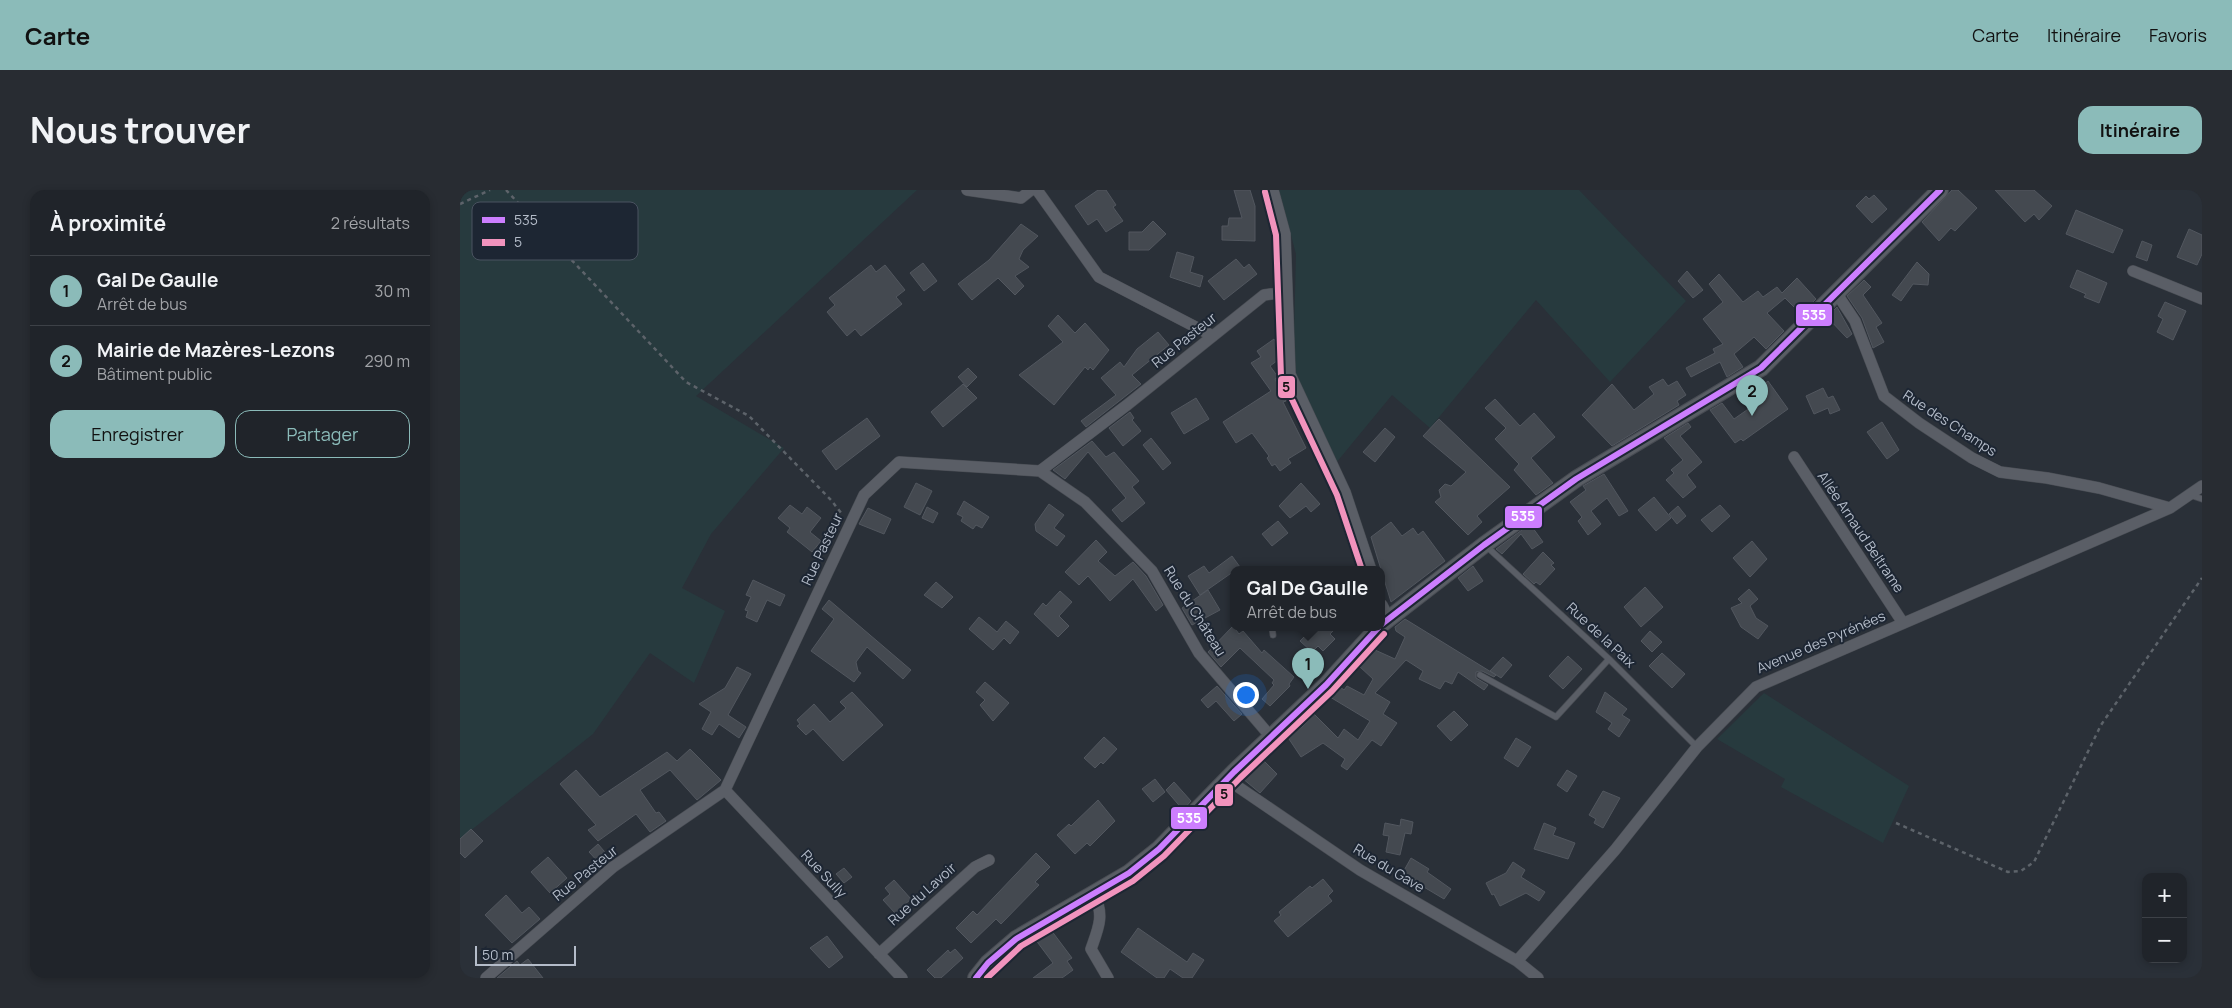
<!DOCTYPE html>
<html lang="fr">
<meta charset="utf-8">
<style>
:root{--surface:#20242a;--page:#282c32;--text:#f1f3f6;--muted:#a2a4a8;--line:#3d4147;--accent:#8bbbb9}
body{margin:0;font-family:Manrope,sans-serif;background:var(--page);color:var(--text)}
.controls{position:absolute;right:15px;bottom:15px;display:grid;overflow:hidden;border-radius:10px;box-shadow:0 2px 8px #0003}
.controls button{width:45px;height:45px;display:grid;place-items:center;padding:0;border:0;border-bottom:1px solid var(--line);background:var(--surface);color:var(--text);font:25px sans-serif}
.scale{position:absolute;left:15px;bottom:12px;width:101px;box-sizing:border-box;padding-left:5px;border:2px solid #b4bcc9;border-top:0;font-size:14px;line-height:18px;white-space:nowrap;color:#b4bcc9;-webkit-text-stroke:4px #1d2633;paint-order:stroke}
.you{position:absolute;left:785px;top:504px;width:18px;height:18px;margin:-12px;border:4px solid #fff;border-radius:50%;background:#1a73e8;box-shadow:0 0 0 8px #1a73e833}
.badge{display:grid;place-items:center;width:32px;height:32px;border-radius:50%;background:var(--accent);color:#111;font-size:16px;font-weight:700}
.pin{position:absolute;translate:-50% -41px;filter:drop-shadow(0 1px 2px #0008)}
.pin::after{content:'';position:absolute;top:26px;width:18px;height:15px;background:inherit;clip-path:polygon(0 0,100% 0,50% 100%)}
.popup{position:absolute;left:770px;top:376px;width:155px;height:65px;box-sizing:border-box;display:grid;place-content:center;border-radius:10px;background:var(--surface);filter:drop-shadow(0 1px 4px #0005);font-size:16px;white-space:nowrap;color:var(--muted)}
.popup b{font-size:19px;color:var(--text)}
.popup::after{content:'';position:absolute;left:50%;top:100%;margin-left:-10px;border:10px solid transparent;border-top-color:var(--surface)}
.list{margin:0;padding:0;list-style:none}
h2{display:flex;justify-content:space-between;align-items:center;height:65px;margin:0;padding:0 20px;font-size:21px}
h2 small{font-size:16px;font-weight:400;color:var(--muted)}
.list li{display:grid;grid-template-columns:32px 1fr auto;gap:15px;align-items:center;box-sizing:border-box;height:70px;padding:0 20px;border-top:1px solid var(--line)}
.list b{display:block;font-size:19px;white-space:nowrap}
.list p{margin:0;font-size:16px;white-space:nowrap;color:var(--muted)}
.list em{font-size:16px;font-style:normal;color:var(--muted)}
.actions{display:flex;gap:10px;padding:15px 20px}
.actions a{flex:1;padding:11px 0;border:1px solid var(--accent);border-radius:15px;text-align:center;font-size:18px;color:var(--accent)}
.actions .main{background:var(--accent);color:#111}
.map{position:relative;flex:none;width:1742px;height:788px;overflow:hidden;border-radius:15px}
header{display:flex;align-items:center;gap:30px;box-sizing:border-box;height:70px;padding:0 25px;background:var(--accent);color:#111}
header strong{font-size:24px}
nav{display:flex;gap:28px;margin-inline-start:auto;font-size:18px}
.intro{display:flex;align-items:center;justify-content:space-between;box-sizing:border-box;height:120px;padding:0 30px}
h1{margin:0;font-size:35px}
.button{padding:12px 22px;border-radius:15px;background:var(--accent);color:#111;font-size:18px;font-weight:700}
main{display:flex;gap:30px;padding:0 30px}
aside{flex:1;background:var(--surface);border-radius:15px;box-shadow:0 2px 8px #0003}
.map>svg:first-child{display:block}
</style>
<header>
<strong>Carte</strong>
<nav><a>Carte</a><a>Itinéraire</a><a>Favoris</a></nav>
</header>
<div class="intro"><h1>Nous trouver</h1><a class="button">Itinéraire</a></div>
<main>
<aside>
<h2>À proximité<small>2 résultats</small></h2>
<ul class="list">
<li><span class="badge">1</span><div><b>Gal De Gaulle</b><p>Arrêt de bus</p></div><em>30 m</em></li>
<li><span class="badge">2</span><div><b>Mairie de Mazères-Lezons</b><p>Bâtiment public</p></div><em>290 m</em></li>
</ul>
<div class="actions"><a class="main">Enregistrer</a><a>Partager</a></div>
</aside>
<div class="map">
<svg width="1742" height="788" viewBox="0 0 1742 788">
<rect width="100%" height="100%" fill="#2a3038"/>
<!-- green -->
<path fill="#273a3e" d="M0,0H457L236,206L324,258L251,344L222,398L265,421L234,493L190,463L133,544L0,649Z
M819,0H1119L1226,111L1150,192L1076,110L970,238L932,205L876,273L833,185L836,64Z
M1304,503L1449,596L1423,653L1321,597L1325,589L1257,549Z"/>
<!-- building -->
<path fill="#444950" stroke="#52575f" d="M638,0H646L656,15L653,17L663,31L646,42L637,29L628,35L615,16Z
M774,0H790L795,16V51L762,50V36H768L769,28H782Z
M1492,0H1498L1517,18L1495,41L1491,38L1479,51L1462,32Z
M1535,0H1574L1592,16L1579,30L1574,24L1565,32Z
M1414,5L1427,19L1412,33L1396,16L1406,6L1409,9Z
M1616,20L1663,40L1653,63L1606,44Z
M693,31L706,44L689,60H669V42H682Z
M561,34L578,46L563,60L559,69L569,77L555,86L564,96L555,105L538,88L512,110L498,94L529,70Z
M1729,39L1742,45V64L1737,75L1717,67Z
M1682,51L1692,55L1687,71L1676,67Z
M717,62L734,67L730,82L743,86L740,97L710,87Z
M776,69L784,78L789,74L797,84L764,110L748,91Z
M1457,72L1469,84L1468,95L1453,94L1441,111L1432,105Z
M463,73L477,91L464,101L450,83Z
M411,75L416,82L425,75L445,100L436,107L442,114L401,146L395,139L387,146L367,122L375,115L369,108Z
M1617,80L1647,93L1639,113L1624,107L1626,104L1610,97Z
M1227,81L1243,100L1233,108L1218,91Z
M1259,84L1283,112L1298,101L1303,107L1317,97L1322,103L1337,88L1356,109L1341,124L1325,108L1307,123L1324,141L1306,159L1294,147L1274,164L1283,177L1267,187L1260,172L1231,187L1226,178L1255,163L1253,159L1263,154L1243,129L1263,112L1249,94Z
M1404,90L1411,97L1403,105L1422,133L1416,137L1424,152L1413,158L1402,128L1387,106Z
M1705,112L1726,121L1713,150L1697,142L1703,129L1698,126Z
M1377,117L1392,144L1387,148L1367,127Z
M598,125L615,143L625,133L649,160L633,180L630,177L628,180L625,177L594,215L559,185L603,152L588,136Z
M698,142L709,155L672,185L681,194L626,237L621,231L656,205L641,188L660,172L664,177L677,159Z
M814,149L818,156V170L810,176L818,187L815,189L826,211L823,212L846,258L828,269L831,273L820,281L815,274L812,276L807,268L809,266L792,243L776,253L763,232L811,201L791,173L801,167L797,161Z
M508,178L517,187L507,197L498,187Z
M1203,189L1208,196L1217,191L1226,205L1217,211L1219,215L1152,256L1122,225L1152,194L1174,220L1194,204L1189,197Z
M1308,191L1328,219L1283,251L1281,249L1275,253L1250,220L1262,213L1274,229L1304,208L1298,199Z
M503,194L517,208L483,237L471,222Z
M1363,198L1368,208L1373,206L1380,220L1370,224L1368,218L1354,224L1346,206Z
M736,208L749,229L724,244L711,223Z
M1035,209L1060,236L1074,223L1095,247L1071,268L1093,293L1076,305L1054,280L1059,274L1035,249L1046,238L1025,218Z
M670,222L674,228L672,230L681,241L663,256L649,238Z
M407,228L420,246L376,280L362,261Z
M979,229L1050,297L1017,326L1022,332L1008,345L975,312L981,307L979,300L985,294L991,296L1006,282L963,246Z
M1422,232L1439,260L1427,269L1407,242Z
M1228,233L1231,237L1220,246L1242,272L1227,285L1236,297L1223,308L1206,290L1214,283L1211,280L1223,270L1204,248Z
M925,238L935,247L915,272L903,262Z
M691,248L711,273L703,280L683,255Z
M632,251L646,267L654,262L679,291L672,297L685,313L662,332L652,320L666,308L628,262L605,289L593,280Z
M1144,284L1168,321L1159,326L1147,308L1131,321L1141,334L1128,345L1118,331L1122,327L1110,312L1126,300L1123,296Z
M456,293L472,301L460,325L444,317Z
M841,293L860,314L851,322L846,316L830,328L819,316Z
M1194,307L1211,328L1196,341L1178,320Z
M504,311L529,327L522,338L516,335L513,339L501,331L503,327L497,324Z
M589,314L604,325L594,338L605,346L597,356L576,341L575,334Z
M330,315L342,324L347,317L361,328L350,342L361,351L352,362L327,342L330,338L318,328Z
M1260,315L1270,326L1252,342L1241,330Z
M1218,316L1226,326L1217,334L1209,324Z
M467,317L478,323L473,333L462,328Z
M408,318L431,329L424,344L399,334Z
M818,331L828,343L812,356L802,344Z
M931,332L942,346L953,338L958,345L963,341L985,371L931,412L911,347Z
M1070,334L1083,352L1072,359L1061,344L1042,364L1036,359Z
M636,350L647,362L638,371L655,386L673,372L686,386L703,415L696,421L673,389L650,411L628,386L619,395L605,382Z
M1292,351L1307,369L1290,387L1273,368Z
M1083,362L1094,373L1091,375L1095,379L1080,395L1076,392L1074,394L1063,384Z
M772,366L780,377L740,405L728,386L744,376L749,383Z
M1013,376L1023,391L1008,401L998,388Z
M293,390L325,405L320,416L307,410L297,432L286,427L288,421L285,420L291,407L286,405Z
M476,392L493,407L482,418L464,405Z
M1185,397L1203,417L1181,437L1164,417Z
M1289,399L1298,409L1290,416L1296,428L1308,436L1298,449L1281,437L1271,418L1282,413L1278,409Z
M748,400L760,420L732,435L722,418Z
M600,401L612,412L599,426L609,436L598,447L574,424L583,413L586,416Z
M369,410L451,480L443,489L407,457L396,472L398,481L401,483L394,492L351,461L374,429L362,419Z
M519,427L537,442L546,431L559,442L550,454L544,448L533,460L509,439Z
M945,429L1036,485L1034,487L1022,481L1016,482V488L1028,495L1024,500L998,482L992,494L985,491L980,499L959,489L963,481L946,470L915,503L930,512L923,524L937,533L921,556L912,550L887,580L881,576L885,569L863,553L841,567L827,546L842,537L854,524L878,548L884,539L898,550L910,531L870,507L880,497L884,500L887,496L904,505L913,489L899,476L915,460L935,469L945,447L936,441L935,437Z
M773,436L779,444L783,441L802,463L804,460L834,487L829,494L830,496L810,516L802,509L814,495L812,493L814,490L780,458L761,477L748,462Z
M853,438H876L870,444L875,449L863,461L858,456L852,462L840,451Z
M1190,441L1202,452L1192,462L1181,451Z
M1202,463L1225,484L1212,498L1189,476Z
M1108,466L1122,479L1103,499L1089,486Z
M1043,467L1052,475L1041,488L1030,481Z
M277,477L291,484L268,525L286,537L279,548L259,534L252,545L242,539L251,522L239,514L265,498Z
M525,492L549,513L533,531L520,515L525,510L516,502Z
M757,496L782,524L774,531L756,511L748,518L741,510Z
M392,502L423,535L383,571L353,539L346,545L337,536L340,534L337,530L354,514L370,532L386,518L380,512Z
M1145,502L1167,519L1162,525L1170,530L1159,547L1148,539L1152,533L1136,522Z
M994,521L1008,535L991,551L977,536Z
M644,547L657,559L643,574L641,572L635,578L624,568Z
M1056,548L1071,557L1058,577L1044,568Z
M230,559L261,590L237,610L210,580L180,600L196,623L199,622L206,631L190,642L176,624L138,651L128,640L136,635L100,594L116,580L140,607L207,562L217,571Z
M802,569L817,584L800,603L782,588Z
M1107,580L1117,586L1107,602L1097,595Z
M695,589L705,602L693,612L682,599Z
M714,592L731,611L723,620L706,600Z
M1143,601L1160,608L1143,638L1134,633L1136,629L1129,625Z
M638,610L655,631L630,656L627,653L615,664L597,645L609,634L611,636Z
M941,629L953,632L951,644L945,643L940,665L926,662L929,646L923,645L925,633L940,636Z
M1084,633L1096,638L1093,645L1115,653L1108,669L1074,659Z
M11,639L23,651L5,668L0,663V649Z
M138,654L150,668L141,675L129,662Z
M576,663L590,677L575,692L579,695L541,734L536,729L511,753L496,738L513,721L517,725Z
M88,667L107,688L90,703L71,682Z
M951,668L969,679L967,682L991,699L984,709L942,684Z
M1053,672L1065,680L1061,687L1085,702L1079,711L1066,703L1040,716L1034,704L1032,705L1026,693L1046,683Z
M384,678L392,687L384,693L376,684Z
M863,689L873,701L868,706L872,711L828,747L814,731L821,725L819,722L850,696L852,698Z
M434,690L451,709L435,723L423,710L430,704L425,698Z
M46,705L62,723L69,717L80,729L52,753L25,725Z
M678,738L727,772L733,763L744,770L732,788H723L710,779L704,788H697L661,762Z
M591,740L612,768L607,771L613,780L602,788H573L593,773L575,749Z
M367,746L383,767L369,778L350,758Z
M495,759L503,768L481,788H475L467,780L488,760L490,763Z
M68,769L83,788H37L57,771L60,775Z"/>
<g fill="none" stroke-linecap="round" stroke-linejoin="round">
<!-- lane casing -->
<g stroke="#484c53" stroke-width="7">
<path id="lane" d="M1730,305L1742,309
M1025,355L1149,469L1237,557
M812,438L813,445
M1020,485L1096,527L1149,469"/>
</g>
<!-- street casing -->
<g stroke="#484c53" stroke-width="12">
<path id="street" d="M507,0L561,8L571,0
M577,0L639,87L753,146
M813,0L825,44L830,184L885,302L911,380
M1673,81L1742,109
M1377,104L1395,131L1424,206L1459,233L1512,268L1540,282L1587,288L1639,298L1710,318
M1334,267L1443,433
M580,281L625,312L692,381L739,463L811,547
M922,415L928,427
M768,590L900,680L1057,771L1078,788
M265,600L442,788
M634,705C645,725 638,739 631,759L648,788
M419,764L515,677L529,670
M1057,771L1155,660L1237,557L1296,497L1710,318L1742,296
M26,788L153,677L265,600L404,305L439,272L580,281L667,215L804,105L826,102"/>
</g>
<!-- secondary casing -->
<g stroke="#484c53" stroke-width="18">
<path id="secondary" d="M922,434L1024,355L1116,289L1301,178L1480,0
M516,788L528,773L556,749L669,683L699,659L774,582L866,495L918,438"/>
</g>
<!-- path -->
<path stroke="#5d636a" stroke-width="2.5" stroke-dasharray="4 4" stroke-linecap="butt" d="M46,0L226,192L289,226L371,310L382,324
M0,14L30,0
M1436,633L1548,682L1561,681L1574,672L1641,535L1742,388"/>
<!-- lane -->
<use href="#lane" stroke="#5a5e66" stroke-width="5.5"/>
<!-- street -->
<use href="#street" stroke="#5a5e66" stroke-width="11"/>
<!-- secondary -->
<use href="#secondary" stroke="#595d64" stroke-width="16"/>
<!-- bus-1 casing -->
<g stroke="#1d2633" stroke-width="10">
<path id="bus-1" d="M922,434L1024,355L1116,289L1301,178L1480,0
M516,788L528,773L556,749L669,683L699,659L774,582L866,495L918,438"/>
</g>
<!-- bus-2 casing -->
<g stroke="#1d2633" stroke-width="10">
<path id="bus-2" d="M805,2L816,45L821,186L877,305L902,380
M527,788L561,756L673,691L704,666L780,588L872,501L924,444"/>
</g>
<!-- bus-1 -->
<use href="#bus-1" stroke="#cc7efe" stroke-width="6"/>
<!-- bus-2 -->
<use href="#bus-2" stroke="#f193bd" stroke-width="6"/>
</g>
<g text-anchor="middle" stroke-width="4" stroke-linejoin="round" paint-order="stroke">
<!-- street labels -->
<g font-size="14" fill="#b4bcc9" stroke="#1d2633">
<text transform="translate(724 150) rotate(-39)" y="5">Rue Pasteur</text>
<text transform="translate(1490 233) rotate(33)" y="5">Rue des Champs</text>
<text transform="translate(1401 342) rotate(56)" y="5">Allée Arnaud Beltrame</text>
<text transform="translate(362 359) rotate(-65)" y="5">Rue Pasteur</text>
<text transform="translate(735 421) rotate(58)" y="5">Rue du Château</text>
<text transform="translate(1141 445) rotate(43)" y="5">Rue de la Paix</text>
<text transform="translate(1361 452) rotate(-23)" y="5">Avenue des Pyrénées</text>
<text transform="translate(929 678) rotate(31)" y="5">Rue du Gave</text>
<text transform="translate(125 683) rotate(-39)" y="5">Rue Pasteur</text>
<text transform="translate(364 684) rotate(47)" y="5">Rue Sully</text>
<text transform="translate(462 704) rotate(-42)" y="5">Rue du Lavoir</text>
</g>
</g>
<!-- legend -->
<rect x="12" y="12" width="166" height="58" rx="8" fill="#1d2633" stroke="#4a5360" stroke-width="1"/>
<rect x="22" y="27" width="23" height="6" fill="#cc7efe"/>
<rect x="22" y="49" width="23" height="7" fill="#f193bd"/>
<g font-size="14" fill="#b4bcc9">
<text x="54" y="35">535</text>
<text x="54" y="57">5</text>
</g>
<g stroke="#1d2633" stroke-width="2">
<rect x="1335" y="113" width="38" height="24" rx="5" fill="#cc7efe"/>
<rect x="817" y="185" width="19" height="24" rx="5" fill="#f193bd"/>
<rect x="1044" y="315" width="39" height="24" rx="5" fill="#cc7efe"/>
<rect x="754" y="593" width="20" height="24" rx="5" fill="#f193bd"/>
<rect x="710" y="616" width="38" height="24" rx="5" fill="#cc7efe"/>
</g>
<g font-size="14" text-anchor="middle" font-weight="bold" fill="#fff">
<text x="1354" y="130">535</text>
<text x="1063" y="331">535</text>
<text x="729" y="633">535</text>
</g>
<g font-size="14" text-anchor="middle" font-weight="bold" fill="#111">
<text x="826" y="202">5</text>
<text x="764" y="609">5</text>
</g>
</svg>
<div class="controls">
<button>+</button>
<button>−</button>
</div>
<div class="scale">50 m</div>
<div class="you"></div>
<div class="pin badge" style="left:848px;top:499px">1</div>
<div class="popup"><b>Gal De Gaulle</b>Arrêt de bus</div>
<div class="pin badge" style="left:1292px;top:226px">2</div>
</div>
</main>
